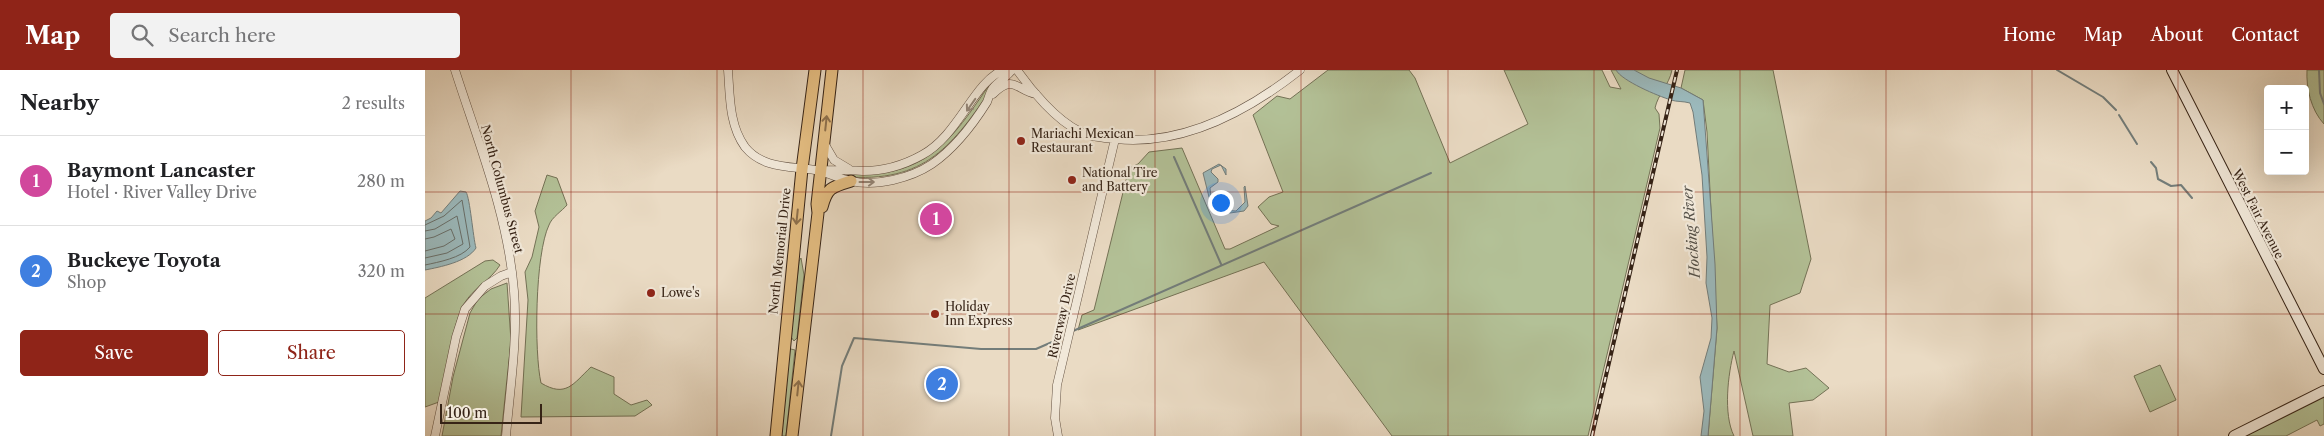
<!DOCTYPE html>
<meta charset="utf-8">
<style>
:root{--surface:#fff;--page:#f2f2f2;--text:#202124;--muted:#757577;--line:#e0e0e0;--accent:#8f2418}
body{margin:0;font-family:"Libre Caslon Text",serif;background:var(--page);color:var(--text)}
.controls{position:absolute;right:15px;top:15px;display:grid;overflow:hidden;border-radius:5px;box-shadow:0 5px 20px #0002}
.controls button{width:45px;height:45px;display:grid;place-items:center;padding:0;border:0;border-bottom:1px solid var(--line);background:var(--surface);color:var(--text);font:25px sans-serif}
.scale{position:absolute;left:15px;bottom:12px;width:102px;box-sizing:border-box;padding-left:5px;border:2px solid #362316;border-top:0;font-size:14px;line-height:18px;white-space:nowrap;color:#362316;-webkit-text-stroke:4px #f1e8d9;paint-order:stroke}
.you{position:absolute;left:795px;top:132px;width:18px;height:18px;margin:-12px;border:4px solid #fff;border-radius:50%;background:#1a73e8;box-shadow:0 0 0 8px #1a73e833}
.badge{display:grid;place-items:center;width:32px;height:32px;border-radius:50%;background:var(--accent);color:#fff;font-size:16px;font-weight:700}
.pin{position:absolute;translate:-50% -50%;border:2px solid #fff;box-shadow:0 1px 5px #0006}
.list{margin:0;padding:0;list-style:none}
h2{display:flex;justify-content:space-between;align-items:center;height:65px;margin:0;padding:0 20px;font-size:21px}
h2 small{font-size:16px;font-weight:400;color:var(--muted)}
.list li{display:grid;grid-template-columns:32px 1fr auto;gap:15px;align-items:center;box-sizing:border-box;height:90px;padding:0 20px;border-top:1px solid var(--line)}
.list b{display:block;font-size:19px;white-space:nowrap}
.list p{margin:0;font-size:16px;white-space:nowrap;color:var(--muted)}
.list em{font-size:16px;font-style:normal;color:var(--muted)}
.actions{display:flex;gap:10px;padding:15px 20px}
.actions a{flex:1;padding:11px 0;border:1px solid var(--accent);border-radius:5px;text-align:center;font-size:18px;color:var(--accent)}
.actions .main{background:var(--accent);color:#fff}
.icon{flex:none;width:28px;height:28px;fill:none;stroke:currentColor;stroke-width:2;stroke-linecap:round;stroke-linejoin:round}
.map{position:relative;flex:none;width:1899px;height:366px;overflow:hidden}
header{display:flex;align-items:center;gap:30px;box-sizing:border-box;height:70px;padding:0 25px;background:var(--accent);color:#fff}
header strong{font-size:24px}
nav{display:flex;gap:28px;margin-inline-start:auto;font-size:18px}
.search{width:350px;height:45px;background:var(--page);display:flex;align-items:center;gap:12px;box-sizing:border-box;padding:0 18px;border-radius:5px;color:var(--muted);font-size:19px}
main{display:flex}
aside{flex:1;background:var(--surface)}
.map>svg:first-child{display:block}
</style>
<header>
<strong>Map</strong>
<div class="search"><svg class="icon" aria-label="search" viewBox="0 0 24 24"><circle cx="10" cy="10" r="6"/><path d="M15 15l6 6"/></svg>Search here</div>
<nav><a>Home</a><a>Map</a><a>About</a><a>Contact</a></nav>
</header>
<main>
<aside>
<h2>Nearby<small>2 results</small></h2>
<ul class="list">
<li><span class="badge" style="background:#d1479c">1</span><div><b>Baymont Lancaster</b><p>Hotel · River Valley Drive</p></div><em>280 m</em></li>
<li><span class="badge" style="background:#3f7fe0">2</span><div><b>Buckeye Toyota</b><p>Shop</p></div><em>320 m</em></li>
</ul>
<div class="actions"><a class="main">Save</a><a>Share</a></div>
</aside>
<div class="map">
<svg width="1899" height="366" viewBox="0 0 1899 366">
<rect width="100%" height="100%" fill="#eadbc4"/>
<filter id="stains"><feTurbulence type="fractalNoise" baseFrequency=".004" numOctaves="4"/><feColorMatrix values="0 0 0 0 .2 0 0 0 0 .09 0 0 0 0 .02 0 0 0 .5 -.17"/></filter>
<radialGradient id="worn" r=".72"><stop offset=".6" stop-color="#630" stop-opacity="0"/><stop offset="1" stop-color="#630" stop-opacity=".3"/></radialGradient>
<!-- green -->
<path fill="#b3c197" stroke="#747256" d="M903,0H984L990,8L1025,93L1103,54L1079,0H1177L1185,17L1196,19L1186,0H1247C1244,15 1233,24 1230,38L1234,44L1235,58L1163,366H967L839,192L653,260L657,245L669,240L704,98L713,94L724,82L757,78L800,179H805L854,156L846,154L833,137L844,127L858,122L828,45L852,26L865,29Z
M1260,0H1348L1386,189L1375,223L1345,235L1342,294L1364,302L1381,298L1404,318L1388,330L1364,333L1368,366H1328L1309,281C1303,304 1298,344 1309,366H1283L1292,258L1282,62L1278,30L1256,18Z
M1882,0H1899V54C1886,40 1881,18 1882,0Z
M569,8L572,11C531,70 505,112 426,107V104C505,108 529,66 569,8Z
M122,105L132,108L142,135C137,141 127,147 124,155C110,184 109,282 116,313C141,328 148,314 166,297L189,307V324L206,335L222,330L227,335L210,346L96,347L103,230L100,202L107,187L114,157L110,141Z
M376,188L379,205L372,268L369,271L366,267L374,191Z
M68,190L75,195C66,210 48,218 39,234C27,256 20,307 14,332L0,337V228L60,191Z
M82,213L86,271L76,366H17L28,307L45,243L53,229L66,219Z
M366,279L370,280L361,366H355L364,281Z
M1735,295L1751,330L1725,342L1709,306Z
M1899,327V354L1895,356L1892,350L1861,366H1819L1893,328Z"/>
<!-- water -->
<path fill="#9bb9bc" stroke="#737d7a" d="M1191,0H1209L1224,8L1256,18L1278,30L1290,194L1292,258L1283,366H1276L1279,341L1275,307L1286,268L1287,248L1281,213L1282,187L1277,105L1268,42L1265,33C1258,31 1252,32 1246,30C1233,26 1197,11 1191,0Z
M794,94L801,99V105L796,95L787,99L786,102L793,109V112L785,118L786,127L797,140L811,141L820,132L819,117L820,116L823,136L819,141L805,143L792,138L784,127L778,103Z
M35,121L41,122C45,128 48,167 51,178C42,192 15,197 0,200V151L6,148L12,141L16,143Z"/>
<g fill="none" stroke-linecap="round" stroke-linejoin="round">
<!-- shore -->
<path stroke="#686e69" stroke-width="1" d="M0,155L19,146L37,130L45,177C36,188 14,192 0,195
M0,161L10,159L32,146L38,174L22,183L0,188
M0,169L9,167L26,159L30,169L19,176L0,181"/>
<!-- stream -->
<path stroke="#737d7a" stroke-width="2" d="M1632,0L1678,27L1691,40
M1894,0L1895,23L1899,34
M1694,45L1712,74
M749,87L796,194
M1726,92L1731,98L1733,109L1746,116L1756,115L1767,128
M648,261L1006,103
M406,366L417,296L429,268L556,279H611L634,269"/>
<!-- street casing -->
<g stroke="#635142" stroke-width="9">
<path id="street" d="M30,0C53,72 83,145 89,221C93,269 85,318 81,366
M303,0C305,26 304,55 320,77C338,99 365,96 390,100C402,102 414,109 426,111C451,117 486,108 507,94C530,78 547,56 562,32C564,27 565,22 568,18C574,11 582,7 587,0
M592,0C606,20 631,50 654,61C665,67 678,68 691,69C759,76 823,41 875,0
M568,24C589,3 592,21 611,24
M399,73L409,90L424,99
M395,101C409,99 424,100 438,101C458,101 479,95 497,85C534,65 548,13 578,0
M10,366L31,267L40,239L60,216L76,206L87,202
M633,366L630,348L632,315L690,69"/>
</g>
<!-- secondary casing -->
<g stroke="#362316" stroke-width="12">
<path id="secondary" d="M1747,0L1899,299
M1809,366L1899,321"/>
</g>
<!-- primary casing -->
<g stroke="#362316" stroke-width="13">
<path id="primary" d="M397,137C402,118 406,117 426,111
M351,366L377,99L390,0
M367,366L393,143L392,134L407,0"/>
</g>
<!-- street -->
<use href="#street" stroke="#f1e8d9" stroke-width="8"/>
<!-- secondary -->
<use href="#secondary" stroke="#f1e8d9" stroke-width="10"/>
<!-- primary -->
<use href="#primary" stroke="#e5be82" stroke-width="11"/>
<!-- rail casing -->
<g stroke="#362316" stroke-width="4">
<path id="rail" d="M1167,366L1252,0"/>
</g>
<!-- rail -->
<use href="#rail" stroke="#f1e8d9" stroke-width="2" stroke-dasharray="5.5" stroke-linecap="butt"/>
</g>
<!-- one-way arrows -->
<defs><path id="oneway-shaft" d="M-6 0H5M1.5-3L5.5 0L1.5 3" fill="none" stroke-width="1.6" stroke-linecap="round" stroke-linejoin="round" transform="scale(1.25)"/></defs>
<g stroke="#948678">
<use href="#oneway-shaft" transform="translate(546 35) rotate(125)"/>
<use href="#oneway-shaft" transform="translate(442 112)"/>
</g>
<g stroke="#8e704c">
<use href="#oneway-shaft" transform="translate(401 53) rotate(-84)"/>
<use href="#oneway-shaft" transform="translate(372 147) rotate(96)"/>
<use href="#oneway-shaft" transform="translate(373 318) rotate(-84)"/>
</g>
<!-- grid -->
<path fill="none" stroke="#8f2418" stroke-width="1" stroke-opacity="0.55" d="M146,0V366M292,0V366M438,0V366M584,0V366M730,0V366M876,0V366M1023,0V366M1169,0V366M1315,0V366M1461,0V366M1607,0V366M1753,0V366M0,122H1899M0,244H1899"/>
<!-- markers -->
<g fill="#8f2418" stroke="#f1e8d9" stroke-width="2">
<circle cx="596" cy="71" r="5"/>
<circle cx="647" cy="110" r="5"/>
<circle cx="226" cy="223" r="5"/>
<circle cx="510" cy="244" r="5"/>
</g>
<g text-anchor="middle" stroke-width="4.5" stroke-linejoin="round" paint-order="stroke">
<!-- poi labels -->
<g font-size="12" fill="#362316" stroke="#f1e8d9" text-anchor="start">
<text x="606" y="68">Mariachi Mexican<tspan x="606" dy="14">Restaurant</tspan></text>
<text x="657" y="107">National Tire<tspan x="657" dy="14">and Battery</tspan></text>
<text x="236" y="227">Lowe's</text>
<text x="520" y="241">Holiday<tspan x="520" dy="14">Inn Express</tspan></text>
</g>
<!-- street labels -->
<g font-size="12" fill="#362316" stroke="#f1e8d9">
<text transform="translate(77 119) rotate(75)" y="4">North Columbus Street</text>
<text transform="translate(1833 144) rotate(63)" y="4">West Fair Avenue</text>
<text transform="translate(355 181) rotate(-84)" y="4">North Memorial Drive</text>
<text transform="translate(637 246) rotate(-77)" y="4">Riverway Drive</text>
</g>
<!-- water labels -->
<g font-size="14" font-style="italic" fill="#545048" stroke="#f1e8d9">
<text transform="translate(1266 162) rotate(-95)" y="5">Hocking River</text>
</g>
</g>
<rect width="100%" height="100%" filter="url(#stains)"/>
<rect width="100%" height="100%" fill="url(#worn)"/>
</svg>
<div class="controls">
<button>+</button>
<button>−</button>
</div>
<div class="scale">100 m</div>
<div class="you"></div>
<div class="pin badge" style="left:511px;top:149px;background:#d1479c">1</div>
<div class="pin badge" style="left:517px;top:314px;background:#3f7fe0">2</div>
</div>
</main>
